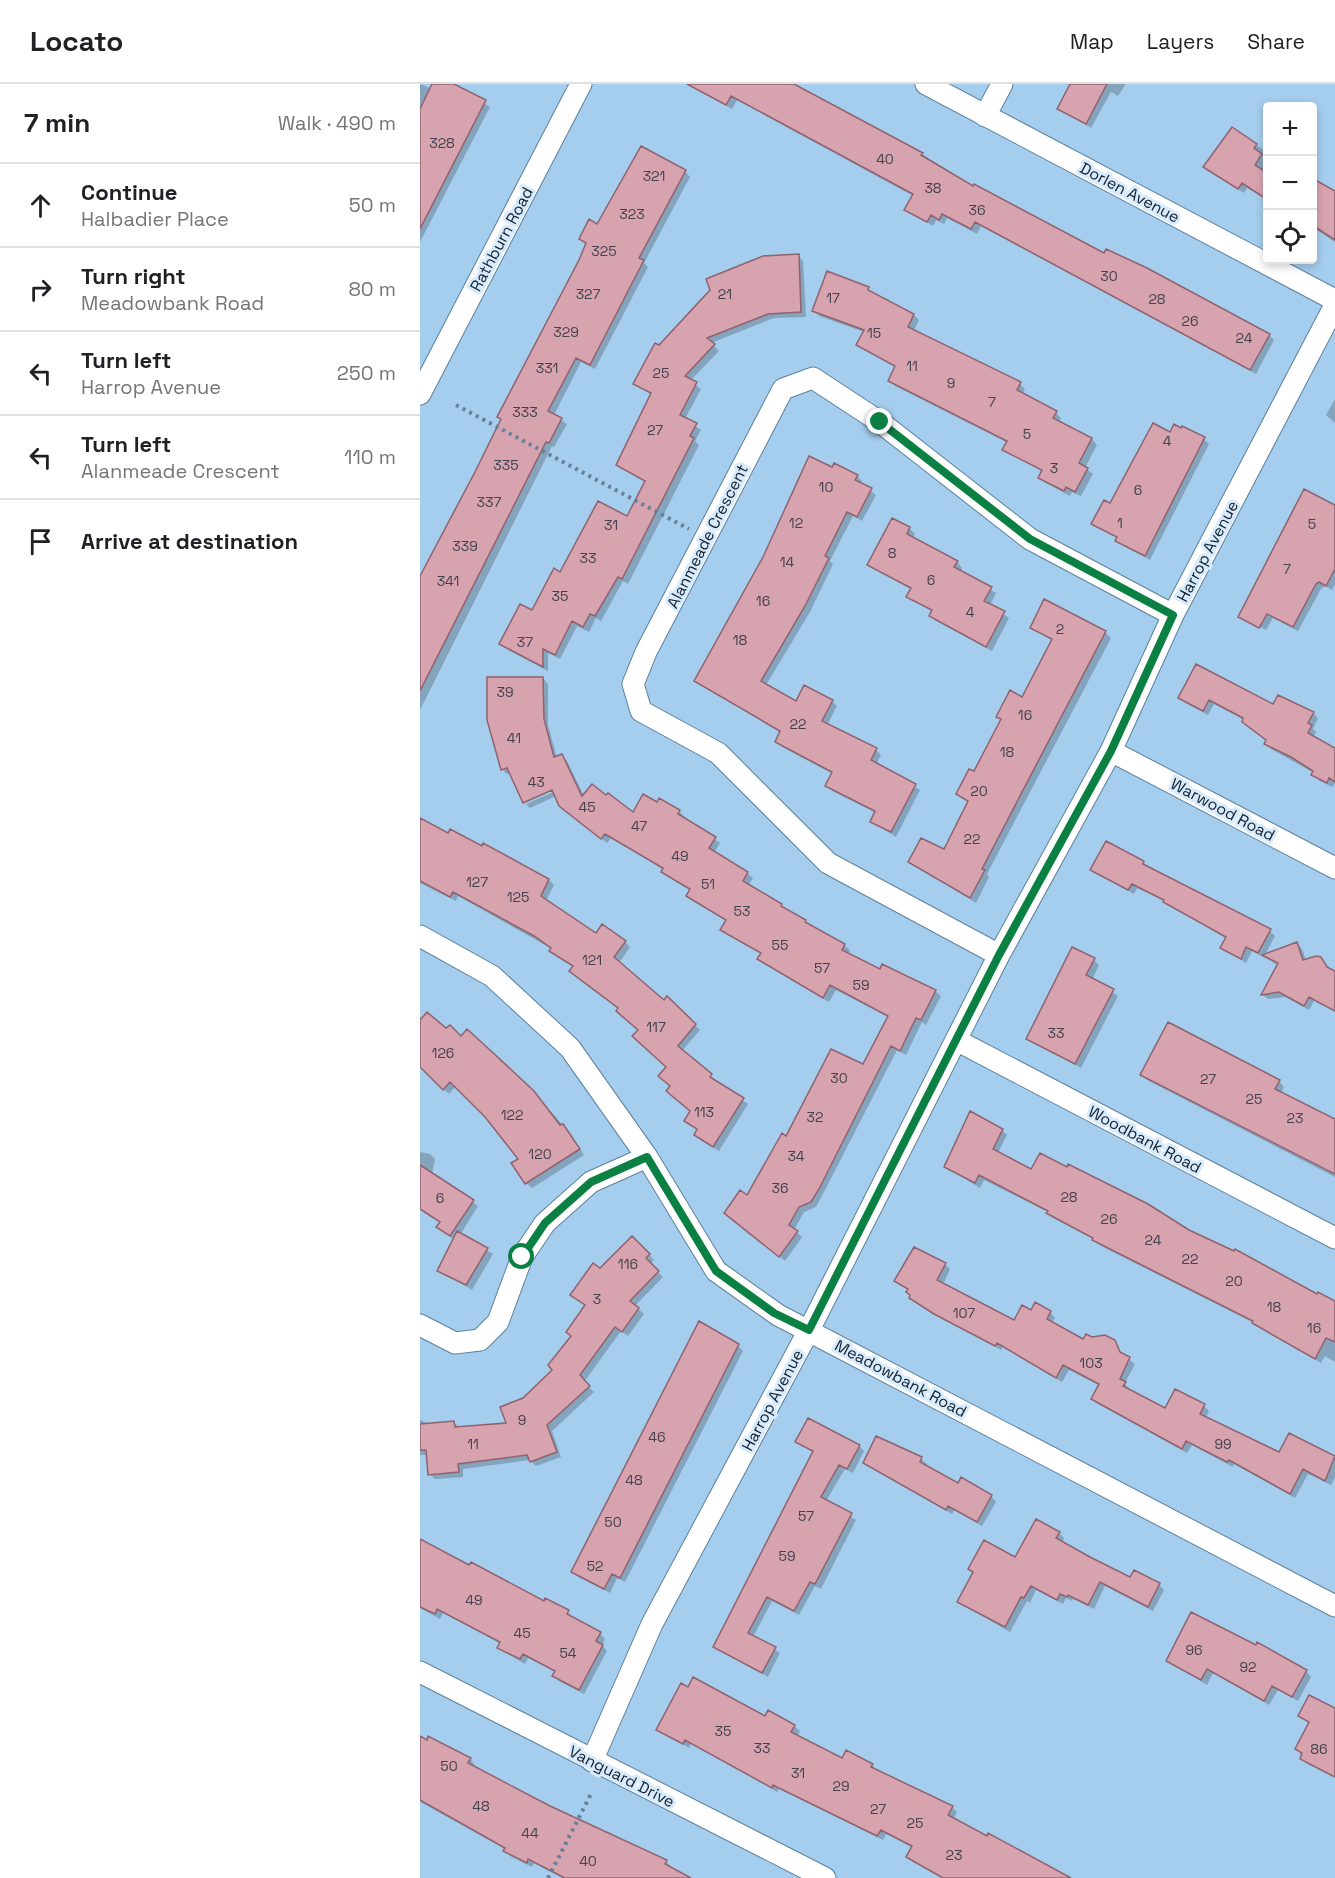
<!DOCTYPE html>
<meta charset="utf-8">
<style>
:root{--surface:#fff;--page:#f2f2f2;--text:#202124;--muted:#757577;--line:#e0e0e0}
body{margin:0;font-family:"Space Grotesk",sans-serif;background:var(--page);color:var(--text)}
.controls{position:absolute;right:18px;top:18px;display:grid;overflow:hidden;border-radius:6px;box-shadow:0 3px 9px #0003}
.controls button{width:54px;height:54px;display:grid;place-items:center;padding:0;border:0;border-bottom:2px solid var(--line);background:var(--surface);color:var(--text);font:30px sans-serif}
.stop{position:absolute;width:18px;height:18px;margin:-14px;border:4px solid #0b8043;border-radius:50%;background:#fff}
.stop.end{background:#0b8043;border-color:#fff;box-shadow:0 2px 6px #0008}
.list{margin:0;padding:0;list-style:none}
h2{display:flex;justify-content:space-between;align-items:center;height:78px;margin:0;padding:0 24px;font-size:26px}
h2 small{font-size:20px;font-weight:400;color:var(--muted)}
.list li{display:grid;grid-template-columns:39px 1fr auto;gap:18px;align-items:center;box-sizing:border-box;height:84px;padding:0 24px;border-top:2px solid var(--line)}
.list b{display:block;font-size:22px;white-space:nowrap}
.list p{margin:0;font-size:20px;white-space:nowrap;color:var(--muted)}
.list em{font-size:20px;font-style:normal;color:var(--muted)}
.icon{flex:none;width:33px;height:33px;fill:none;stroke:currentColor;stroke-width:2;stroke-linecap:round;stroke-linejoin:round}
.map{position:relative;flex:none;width:915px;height:1794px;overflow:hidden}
header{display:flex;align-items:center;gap:36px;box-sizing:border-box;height:84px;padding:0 30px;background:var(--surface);border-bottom:2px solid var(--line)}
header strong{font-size:28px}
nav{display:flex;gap:33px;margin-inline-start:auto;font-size:21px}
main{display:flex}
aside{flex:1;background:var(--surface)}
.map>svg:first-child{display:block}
</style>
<header>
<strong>Locato</strong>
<nav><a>Map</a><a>Layers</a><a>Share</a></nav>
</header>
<main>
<aside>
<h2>7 min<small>Walk · 490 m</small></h2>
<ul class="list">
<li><svg class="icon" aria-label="ahead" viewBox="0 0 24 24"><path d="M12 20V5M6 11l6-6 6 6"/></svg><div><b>Continue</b><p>Halbadier Place</p></div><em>50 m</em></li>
<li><svg class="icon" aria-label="right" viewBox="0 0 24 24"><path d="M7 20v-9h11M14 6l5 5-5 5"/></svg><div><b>Turn right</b><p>Meadowbank Road</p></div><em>80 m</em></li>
<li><svg class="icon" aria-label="left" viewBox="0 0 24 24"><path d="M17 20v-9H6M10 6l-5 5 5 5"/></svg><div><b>Turn left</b><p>Harrop Avenue</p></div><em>250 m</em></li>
<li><svg class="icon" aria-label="left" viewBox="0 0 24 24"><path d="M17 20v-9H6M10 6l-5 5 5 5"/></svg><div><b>Turn left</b><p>Alanmeade Crescent</p></div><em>110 m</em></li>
<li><svg class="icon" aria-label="arrive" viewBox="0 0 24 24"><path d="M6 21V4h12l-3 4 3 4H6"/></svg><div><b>Arrive at destination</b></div></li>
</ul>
</aside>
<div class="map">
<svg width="915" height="1794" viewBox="0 0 915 1794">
<rect width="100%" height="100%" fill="#a5cdee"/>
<!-- shadow -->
<path fill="#0003" d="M0,0L12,5L14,0H31L70,23L0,158V31L3,26L0,24Z
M268,0H369L502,70L554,104L849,251L854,256L836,290L561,142L557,150L527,134L524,140L516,136L513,142L486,125L493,112L317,16L312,25Z
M652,0H706L698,12L691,8L671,44L639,24Z
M812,45L848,69V116L827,104L824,109L785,83Z
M265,87L270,93L224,179L228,183L175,285L161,278L134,331L147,340L134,363L132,362L0,626V498L161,176L166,160L161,155Z
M892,96L915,109V158L892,143Z
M378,172L383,177L386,233L354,234L291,259L299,267L270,297L281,305L265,335L281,346L275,357L279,361L208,500L203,497L181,537L176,534L169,548L157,542L140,575L128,569V587L86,565L81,560L113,528L140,490L207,434L226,398L197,381L232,311L215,300L239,263Z
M448,204L453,210L494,231L499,236L493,248L600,300L605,305L602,311L636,329L641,334L639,338L672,355L677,361L665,384L673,390L661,412L652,408L650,412L626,399L620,394L623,388L584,365L588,359L475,302L470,296L476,283L437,261L444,248L399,232L394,226Z
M915,315V339L906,331Z
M751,350L784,355L789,360L730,476L702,461L697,454L673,440Z
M413,385L437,392L442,397L441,400L456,411L442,437L433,432L410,477L413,480L390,528L346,601L376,619L412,617L417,622L407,641L456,666L461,671L456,681L500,706L476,753L452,738L456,729L412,707L407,701L413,690L362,663L356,658L361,649L276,597Z
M915,423V500L912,506L905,502L901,505L878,547L853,534L846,546L824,534V536L820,532Z
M472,436L490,445L495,450L492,455L537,478L542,484L540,488L576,509L570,521L589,534L572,567L516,537L511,532L513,528L488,513L492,506L449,481Z
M624,517L685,548L691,554L567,790L569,793L556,819L490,778L524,767L549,718L538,710L554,689L582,636L578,633L603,615L633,557L611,543Z
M777,582L854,622L893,629L898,634L893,645L896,648L893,654L915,666V699L912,703L898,696L894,689L851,665L846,660L848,656L824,636L794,620L788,631L765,619L760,613Z
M123,594L128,600V641L137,674L142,671L147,677L164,712L213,730L237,720L259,727L265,733L263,735L300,759L294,769L327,789L333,794L328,802L424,861L430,866L428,870L460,887L515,907L521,912L506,941L502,938L486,971L477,966L403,1110L396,1123L384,1128L374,1146L382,1153L365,1177L311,1134L367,1054L443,982L468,933L416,906L409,918L344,880L339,875L342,870L302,846L307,837L273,817L268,812L271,807L248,793L244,786L191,754L187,759L146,727L136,712L110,724L106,720L140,705L138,702L105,719L91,689L87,690L82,685Z
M0,736L129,796L134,801L126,817L176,851L205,858L210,863L199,879L244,918L247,915L280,946L262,967L295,998L328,1020L299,1067L281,1056L276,1051L278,1046L266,1037L271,1028L251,1002L248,983L200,925L154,883L137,872L132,865L38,812L36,817L0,799Z
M723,778L729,783L850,847L855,852L845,871L877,859L882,865L886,876L901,875L915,889V928L894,917L889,926L865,913L848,915L843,911L858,881L832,867L826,879L802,864L807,855L744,817L717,804L714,810L672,786Z
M674,876L679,881L672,896L698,912L661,984L608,954Z
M0,933L41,954L119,1014L148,1047L164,1071L112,1104L106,1099L100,1075L66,1032L36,1002L29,1010L0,983Z
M722,991L859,997L864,1003L861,1009L915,1037V1093L727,996Z
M582,1046L587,1051L578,1069L612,1087L769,1147L915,1219V1278L905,1272L901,1279L834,1239L679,1161L673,1155L633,1134L628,1128L564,1096L560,1104L525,1083Z
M0,1068L10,1070L15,1075L12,1090L58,1122L40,1151L73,1170L52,1206L19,1186L34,1156L18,1143H25L0,1114Z
M212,1154L234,1176L230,1180L243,1193L215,1222L224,1230L208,1252L201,1247L164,1298L174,1308L132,1347L141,1373L116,1382L110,1376L43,1385V1393L15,1395L10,1390L8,1371H0V1336L9,1340L33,1338L40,1344L88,1341L103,1316L135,1286L152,1252L166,1222L152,1211Z
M525,1180L530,1185L523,1201L595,1238L612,1228H630L635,1234L632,1239L664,1257H694L703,1271L715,1280L705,1299L709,1306L746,1326L784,1322L789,1327L785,1335L860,1370L870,1351L915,1374V1393L911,1401L888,1390L875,1414L814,1380L813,1383L772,1361L767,1369L678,1320L673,1315L680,1302L649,1286L642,1298L583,1263L581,1266L496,1219L489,1206L475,1197Z
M318,1262L323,1267L205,1498L197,1494L190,1509L158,1493L153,1488Z
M377,1358L439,1362L444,1367L433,1389L425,1385L406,1417L436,1436L401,1505L395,1502L379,1531L352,1517L333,1553L360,1569L348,1593L295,1562L394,1369Z
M501,1375L507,1380L505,1382L538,1401L571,1412L576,1418L562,1442L534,1426L532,1430L444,1379Z
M639,1449L644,1454L642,1459L711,1495L739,1501L744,1506L733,1527L685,1502L674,1525L653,1515L652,1517L646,1514L643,1520L616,1506L610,1519L607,1517L590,1548L538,1518L596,1475Z
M0,1457L125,1519L148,1528L152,1535L180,1549L185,1555L182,1561L187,1567L164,1610L139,1597L134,1592L136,1588L108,1574L105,1580L84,1568L79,1563L81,1560L23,1529L20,1535L0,1524Z
M747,1576L886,1587L891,1593L878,1617L858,1606L849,1621L793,1589L787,1601Z
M915,1626V1694L887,1680L877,1665L890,1640L880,1632Z
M345,1634L374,1642L380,1647L377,1653L422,1676L452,1681L457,1687L532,1723L537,1728L533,1736L648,1794H522L493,1778L488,1773L493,1764L466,1750L463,1756L359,1705L357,1708L332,1692L271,1660L269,1664L238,1646Z
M0,1654L50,1675L55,1681L54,1684L129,1724L246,1777L251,1783L250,1785L267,1794H142L114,1779L112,1783L90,1772L85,1765L0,1718Z"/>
<!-- building -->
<path fill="#d7a3af" stroke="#90626d" stroke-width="1.5" d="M12,0H34L66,16L0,145V25Z
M267,0H374L503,69L501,71L553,102L554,100L684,169L686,165L727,184L850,250L830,286L555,138L551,145L522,130L519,136L511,131L507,138L484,126L493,110L311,12L306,21Z
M650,0H687L666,40L637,25Z
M812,43L837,60L834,64L842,70L835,81L848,89V116L822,99L818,105L783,83Z
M221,62L266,86L219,174L224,176L170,281L156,274L128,327L142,334L129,359L126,358L0,607V492L55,388L81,335L77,333L159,176L166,159L159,155L169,135L177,140Z
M892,94L915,107V156L892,141Z
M379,170L381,228L348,230L287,254L295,260L265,292L277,298L260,331L277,339L270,352L274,354L202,495L198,493L175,532L170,530L163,543L152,537L135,571L123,565V583L79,560L100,520L112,526L134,484L140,488L178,417L207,432L225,397L196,381L231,309L213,300L235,259L239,261L290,206L286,195L343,172Z
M407,187L449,203L448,206L494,230L488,243L601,298L597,306L637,327L633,334L672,354L659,379L668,384L655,408L646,403L644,407L618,394L622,386L582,366L587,357L468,297L475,282L436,261L444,246L392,227Z
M733,339L750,348L754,340L761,344L762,342L785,353L725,472L695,457L697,453L671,440L684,416L690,419Z
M389,372L412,383L414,379L438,391L435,396L452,404L437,433L427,428L405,472L409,474L385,522L341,597L376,617L384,601L413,616L402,637L457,664L451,676L496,700L471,748L450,738L455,727L405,702L412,688L355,658L360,647L274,597L343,473Z
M884,405L915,421V485L906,502L899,498L896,500L873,543L847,530L839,544L818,533Z
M472,434L490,443L487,450L538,477L534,483L572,503L564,517L585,527L566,563L509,532L512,526L486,513L491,504L447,481Z
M624,515L686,547L562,785L565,786L550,814L488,778L501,754L524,765L548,717L536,710L549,685L554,687L581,635L576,633L590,606L602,613L632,555L610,544Z
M776,580L853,620L858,611L894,628L888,639L892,641L888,649L915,664V698L909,694L907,699L891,691L893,687L871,673L844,660L846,656L822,638L823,634L789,616L783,627L758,614Z
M67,593H123L124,635L134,673L142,670L162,712L172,700L186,711L188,709L213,728L223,710L237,718L239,714L260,726L258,730L296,753L289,764L328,788L323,797L362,820L361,822L386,836L385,838L425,860L422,866L460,885L462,880L516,906L501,936L496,934L480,967L471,962L399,1105L391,1118L379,1123L369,1141L378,1147L359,1173L304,1129L320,1106L327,1111L362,1049L366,1052L411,965L443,980L468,932L410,901L403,914L337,875L341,869L300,846L306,836L266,812L270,805L241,788L243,784L185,750L181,755L139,722L132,706L103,719L87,684L81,686L67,636Z
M0,734L28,749L30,745L62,762L63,759L129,795L121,812L176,849L182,840L206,857L194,873L244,916L247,912L276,940L258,962L292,990L290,993L324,1014L293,1063L274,1051L277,1045L264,1037L270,1027L246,1007L250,1002L238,992L246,983L212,952L218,946L196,927L198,924L149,887L153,882L129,867L131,864L114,852L33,808L30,813L0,797Z
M686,757L724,777L723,780L851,845L838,869L826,863L821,875L800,864L806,853L743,818L744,816L712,800L708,806L670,786Z
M877,858L883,876L896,872L901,873L907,883L915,887V927L889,913L884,922L859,908L841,911L858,879L842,871Z
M652,863L675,874L666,891L694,905L655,980L606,955Z
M7,928L26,944L30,941L41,952L47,945L70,966L114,1007L140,1041L143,1040L160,1065L105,1100L91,1079L98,1075L65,1033L30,998L23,1006L0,983V936Z
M748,938L860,996L855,1005L915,1035V1090L720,991Z
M550,1027L583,1045L573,1065L611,1085L620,1069L647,1083L648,1080L728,1120L769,1146L814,1167L815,1165L897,1210L898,1208L915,1217V1258L906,1254L895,1275L832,1239L833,1237L672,1156L673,1154L626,1129L628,1127L559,1091L555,1099L524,1083Z
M0,1081L54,1116L30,1152L16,1143L20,1138L0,1125Z
M37,1147L68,1164L46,1201L17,1187Z
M212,1152L230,1170L226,1174L239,1187L210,1217L219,1224L202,1248L195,1243L160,1291L170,1302L127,1341L137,1368L110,1378L107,1371L38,1380L39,1388L8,1391L6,1366H0V1340L34,1337L35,1343L86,1339L80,1323L103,1314L132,1286L128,1281L151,1252L146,1248L165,1221L150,1211L173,1179L180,1184Z
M494,1163L526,1179L517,1196L594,1236L602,1221L611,1226L615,1218L631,1227L627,1235L663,1255L666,1250L672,1253L685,1251L695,1256L700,1268L710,1273L700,1295L706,1298L703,1302L745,1324L755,1305L785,1320L780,1330L859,1368L869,1349L915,1372L905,1397L883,1385L870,1410L809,1376L807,1378L766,1357L762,1365L671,1315L679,1300L643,1281L636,1294L577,1259L575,1262L514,1230L489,1214L490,1211L486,1208L488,1205L474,1197Z
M279,1237L319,1260L200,1494L192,1490L184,1505L151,1488Z
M388,1334L440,1361L427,1385L419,1381L401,1413L432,1429L395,1500L390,1498L374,1527L347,1513L328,1549L356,1563L342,1589L293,1563L393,1367L375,1358Z
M456,1352L502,1373L500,1378L538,1399L541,1393L572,1411L557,1438L528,1422L526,1426L443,1379Z
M616,1435L640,1448L636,1454L670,1473L710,1493L714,1486L740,1499L728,1523L680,1498L668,1521L648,1511L647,1513L640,1510L637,1516L611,1502L604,1514L601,1513L585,1543L537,1518L553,1488L548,1485L564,1456L595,1473Z
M0,1455L49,1481L51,1478L124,1517L125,1514L149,1526L147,1530L181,1548L176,1557L183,1561L159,1606L132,1592L135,1587L103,1570L100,1575L77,1564L80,1558L17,1525L15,1530L0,1523Z
M771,1528L836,1561L837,1558L887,1586L872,1613L852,1602L844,1617L787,1585L781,1596L746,1577Z
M273,1593L345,1632L348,1626L375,1641L371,1648L422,1674L426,1666L453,1680L451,1683L533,1722L528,1731L567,1752L568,1749L651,1794H523L486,1773L492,1762L461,1746L457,1752L353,1701L352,1704L265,1656L263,1660L236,1646L261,1599L268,1603Z
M889,1611L915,1624V1693L880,1675L882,1669L875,1665L889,1638L878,1632Z
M0,1652L7,1656L8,1652L51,1674L48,1679L130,1722L247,1776L245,1780L271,1794H145L108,1775L107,1779L83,1767L85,1764L0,1716Z"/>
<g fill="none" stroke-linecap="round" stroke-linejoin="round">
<!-- minor casing -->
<g stroke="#5c819f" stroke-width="23">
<path id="minor" d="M506,0L915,216
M565,32L582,0
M0,310L161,0
M691,667L915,784
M0,852L72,892L150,964L227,1073L296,1187L358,1231L915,1522
M579,871L408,779L298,669L221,627L213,600L226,568L363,305L393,294L460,338L610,455L753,531
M536,956L915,1154
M0,1241L35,1259L60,1256L78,1238L102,1173L125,1139L171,1098L227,1073
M0,1588L405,1794
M172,1677L232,1540L389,1246L579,871L691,667L753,531L915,221"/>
</g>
<!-- path -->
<path stroke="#648199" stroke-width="4" stroke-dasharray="3 4.5" stroke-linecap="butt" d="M36,321L269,445
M128,1794L172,1708"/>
<!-- minor -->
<use href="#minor" stroke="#fff" stroke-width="21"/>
</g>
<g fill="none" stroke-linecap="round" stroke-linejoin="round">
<!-- route -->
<path stroke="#0b8043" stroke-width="8" d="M102,1173L125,1139L171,1098L227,1073L296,1187L354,1229L389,1246L579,871L691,667L753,531L610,455L460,338"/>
</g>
<g text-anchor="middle" stroke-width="6" stroke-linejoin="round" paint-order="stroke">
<!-- number labels -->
<g font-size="14" fill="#43424e">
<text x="22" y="64">328</text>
<text x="465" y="80">40</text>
<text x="234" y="97">321</text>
<text x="513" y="109">38</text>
<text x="557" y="131">36</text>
<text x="212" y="135">323</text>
<text x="184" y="172">325</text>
<text x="689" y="197">30</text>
<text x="168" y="215">327</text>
<text x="305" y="215">21</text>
<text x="413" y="219">17</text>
<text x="737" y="220">28</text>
<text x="770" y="242">26</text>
<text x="146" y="253">329</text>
<text x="454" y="254">15</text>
<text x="824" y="259">24</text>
<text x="492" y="287">11</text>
<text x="127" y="289">331</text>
<text x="241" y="294">25</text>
<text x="531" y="304">9</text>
<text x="572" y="323">7</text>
<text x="105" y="333">333</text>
<text x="235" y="351">27</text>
<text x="607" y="355">5</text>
<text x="747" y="362">4</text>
<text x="86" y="386">335</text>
<text x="634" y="389">3</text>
<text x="406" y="408">10</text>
<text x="718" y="411">6</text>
<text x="69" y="423">337</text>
<text x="376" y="444">12</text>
<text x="700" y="444">1</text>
<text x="892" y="445">5</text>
<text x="191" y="446">31</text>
<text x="45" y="467">339</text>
<text x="472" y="474">8</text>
<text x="168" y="479">33</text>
<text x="367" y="483">14</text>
<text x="867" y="490">7</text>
<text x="511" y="501">6</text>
<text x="28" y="502">341</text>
<text x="140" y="517">35</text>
<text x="343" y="522">16</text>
<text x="550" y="533">4</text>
<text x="640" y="550">2</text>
<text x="320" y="561">18</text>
<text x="105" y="563">37</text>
<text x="85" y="613">39</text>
<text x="605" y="636">16</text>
<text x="378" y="645">22</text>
<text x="94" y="659">41</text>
<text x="587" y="673">18</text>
<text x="116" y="703">43</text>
<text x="559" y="712">20</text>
<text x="167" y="728">45</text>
<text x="219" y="747">47</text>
<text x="552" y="760">22</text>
<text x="260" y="777">49</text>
<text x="57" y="803">127</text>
<text x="288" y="805">51</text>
<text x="98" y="818">125</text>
<text x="322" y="832">53</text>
<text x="360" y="866">55</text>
<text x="172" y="881">121</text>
<text x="402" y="889">57</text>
<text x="441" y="906">59</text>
<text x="236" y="948">117</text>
<text x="636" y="954">33</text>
<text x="23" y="974">126</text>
<text x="419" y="999">30</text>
<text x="788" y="1000">27</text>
<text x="834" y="1020">25</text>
<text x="284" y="1033">113</text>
<text x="92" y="1036">122</text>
<text x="395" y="1038">32</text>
<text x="875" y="1039">23</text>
<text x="120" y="1075">120</text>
<text x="376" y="1077">34</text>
<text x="360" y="1109">36</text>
<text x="649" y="1118">28</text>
<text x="20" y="1119">6</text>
<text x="689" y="1140">26</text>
<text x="733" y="1161">24</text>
<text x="770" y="1180">22</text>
<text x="208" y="1185">116</text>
<text x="814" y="1202">20</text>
<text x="177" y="1220">3</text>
<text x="854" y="1228">18</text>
<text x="544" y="1234">107</text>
<text x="894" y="1249">16</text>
<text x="671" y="1284">103</text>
<text x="102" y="1341">9</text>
<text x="237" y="1358">46</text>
<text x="53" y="1365">11</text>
<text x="803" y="1365">99</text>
<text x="214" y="1401">48</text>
<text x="386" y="1437">57</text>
<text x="193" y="1443">50</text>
<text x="367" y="1477">59</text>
<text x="175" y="1487">52</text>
<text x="54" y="1521">49</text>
<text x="102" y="1554">45</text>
<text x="774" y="1571">96</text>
<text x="148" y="1574">54</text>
<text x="828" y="1588">92</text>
<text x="303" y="1652">35</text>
<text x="342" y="1669">33</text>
<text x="899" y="1670">86</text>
<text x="29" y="1687">50</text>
<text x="378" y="1694">31</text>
<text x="421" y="1707">29</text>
<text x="61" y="1727">48</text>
<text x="458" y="1730">27</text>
<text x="495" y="1744">25</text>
<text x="110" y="1754">44</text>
<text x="534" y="1776">23</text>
<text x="168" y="1782">40</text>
</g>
<!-- street labels -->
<g font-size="16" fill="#12212d" stroke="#d7ebfc">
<text transform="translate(710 108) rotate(28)" y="6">Dorlen Avenue</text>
<text transform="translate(81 155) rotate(-62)" y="6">Rathburn Road</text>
<text transform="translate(287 452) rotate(-63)" y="6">Alanmeade Crescent</text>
<text transform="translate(787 467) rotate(-62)" y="6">Harrop Avenue</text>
<text transform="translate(803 725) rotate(28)" y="6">Warwood Road</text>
<text transform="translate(725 1055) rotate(28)" y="6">Woodbank Road</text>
<text transform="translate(481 1294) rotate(28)" y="6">Meadowbank Road</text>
<text transform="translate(352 1316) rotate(-62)" y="6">Harrop Avenue</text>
<text transform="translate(202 1692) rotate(27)" y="6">Vanguard Drive</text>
</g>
</g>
</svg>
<div class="controls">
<button>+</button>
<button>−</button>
<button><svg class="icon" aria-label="locate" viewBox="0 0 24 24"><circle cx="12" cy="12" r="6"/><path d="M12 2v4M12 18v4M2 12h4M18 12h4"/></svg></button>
</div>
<div class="stop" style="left:102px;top:1173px"></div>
<div class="stop end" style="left:460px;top:338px"></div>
</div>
</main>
